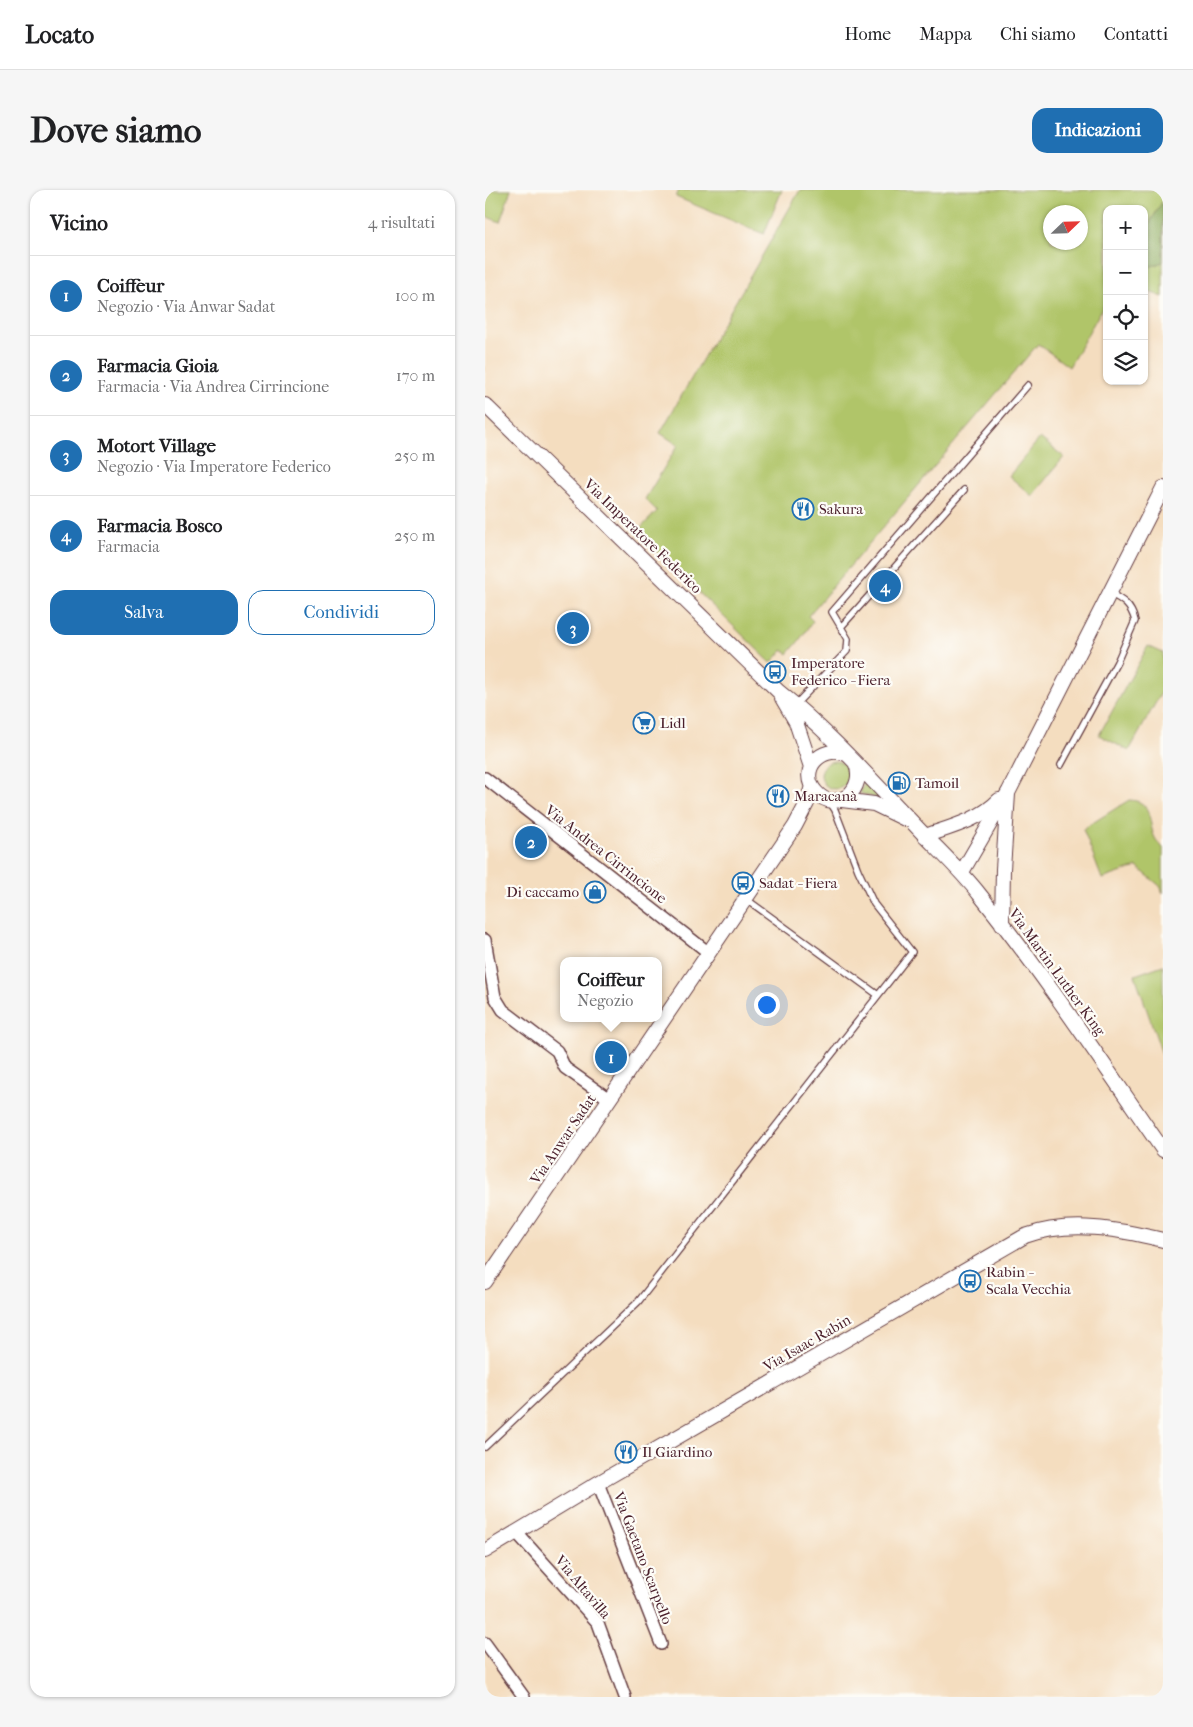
<!DOCTYPE html>
<html lang="it">
<meta charset="utf-8">
<style>
:root{--surface:#fff;--page:#f6f6f6;--text:#202124;--muted:#757577;--line:#e0e0e0;--accent:#1f6fb2}
body{margin:0;font-family:"IM FELL French Canon",serif;background:var(--page);color:var(--text)}
.controls{position:absolute;right:15px;top:15px;display:grid;overflow:hidden;border-radius:10px;box-shadow:0 1px 4px #0004}
.controls button{width:45px;height:45px;display:grid;place-items:center;padding:0;border:0;border-bottom:1px solid var(--line);background:var(--surface);color:var(--text);font:25px sans-serif}
.compass{position:absolute;left:558px;top:15px;width:45px;height:45px;border-radius:50%;background:var(--surface);box-shadow:0 1px 4px #0004;rotate:67deg}
.you{position:absolute;left:281px;top:814px;width:18px;height:18px;margin:-12px;border:4px solid #fff;border-radius:50%;background:#1a73e8;box-shadow:0 0 0 8px #1a73e833}
.badge{display:grid;place-items:center;width:32px;height:32px;border-radius:50%;background:var(--accent);color:#fff;font-size:16px;font-weight:700}
.pin{position:absolute;translate:-50% -50%;border:2px solid #fff;box-shadow:0 1px 5px #0006}
.popup{position:absolute;left:75px;top:767px;width:102px;height:65px;box-sizing:border-box;display:grid;place-content:center;border-radius:10px;background:var(--surface);filter:drop-shadow(0 1px 4px #0005);font-size:16px;white-space:nowrap;color:var(--muted)}
.popup b{font-size:19px;color:var(--text)}
.popup::after{content:'';position:absolute;left:50%;top:100%;margin-left:-10px;border:10px solid transparent;border-top-color:var(--surface)}
.list{margin:0;padding:0;list-style:none}
h2{display:flex;justify-content:space-between;align-items:center;height:65px;margin:0;padding:0 20px;font-size:21px}
h2 small{font-size:16px;font-weight:400;color:var(--muted)}
.list li{display:grid;grid-template-columns:32px 1fr auto;gap:15px;align-items:center;box-sizing:border-box;height:80px;padding:0 20px;border-top:1px solid var(--line)}
.list b{display:block;font-size:19px;white-space:nowrap}
.list p{margin:0;font-size:16px;white-space:nowrap;color:var(--muted)}
.list em{font-size:16px;font-style:normal;color:var(--muted)}
.actions{display:flex;gap:10px;padding:15px 20px}
.actions a{flex:1;padding:11px 0;border:1px solid var(--accent);border-radius:15px;text-align:center;font-size:18px;color:var(--accent)}
.actions .main{background:var(--accent);color:#fff}
.icon{flex:none;width:28px;height:28px;fill:none;stroke:currentColor;stroke-width:2;stroke-linecap:round;stroke-linejoin:round}
.map{position:relative;flex:none;width:678px;height:1507px;overflow:hidden;border-radius:15px}
header{display:flex;align-items:center;gap:30px;box-sizing:border-box;height:70px;padding:0 25px;background:var(--surface);border-bottom:1px solid var(--line)}
header strong{font-size:24px}
nav{display:flex;gap:28px;margin-inline-start:auto;font-size:18px}
.intro{display:flex;align-items:center;justify-content:space-between;box-sizing:border-box;height:120px;padding:0 30px}
h1{margin:0;font-size:35px}
.button{padding:12px 22px;border-radius:15px;background:var(--accent);color:#fff;font-size:18px;font-weight:700}
main{display:flex;gap:30px;padding:0 30px}
aside{flex:1;background:var(--surface);border-radius:15px;box-shadow:0 1px 4px #0004}
.map>svg:first-child{display:block}
</style>
<header>
<strong>Locato</strong>
<nav><a>Home</a><a>Mappa</a><a>Chi siamo</a><a>Contatti</a></nav>
</header>
<div class="intro"><h1>Dove siamo</h1><a class="button">Indicazioni</a></div>
<main>
<aside>
<h2>Vicino<small>4 risultati</small></h2>
<ul class="list">
<li><span class="badge">1</span><div><b>Coiffeur</b><p>Negozio · Via Anwar Sadat</p></div><em>100 m</em></li>
<li><span class="badge">2</span><div><b>Farmacia Gioia</b><p>Farmacia · Via Andrea Cirrincione</p></div><em>170 m</em></li>
<li><span class="badge">3</span><div><b>Motort Village</b><p>Negozio · Via Imperatore Federico</p></div><em>250 m</em></li>
<li><span class="badge">4</span><div><b>Farmacia Bosco</b><p>Farmacia</p></div><em>250 m</em></li>
</ul>
<div class="actions"><a class="main">Salva</a><a>Condividi</a></div>
</aside>
<div class="map">
<svg width="678" height="1507" viewBox="0 0 678 1507">
<rect width="100%" height="100%" fill="#fdfcf7"/>
<filter id="ink" filterUnits="userSpaceOnUse"><feTurbulence type="fractalNoise" baseFrequency=".02" numOctaves="2"/><feDisplacementMap in="SourceGraphic" scale="10" xChannelSelector="R" yChannelSelector="G"/><feConvolveMatrix kernelMatrix="1 2 1 2 8 2 1 2 1" color-interpolation-filters="sRGB"/></filter>
<filter id="wash" filterUnits="userSpaceOnUse"><feTurbulence type="fractalNoise" baseFrequency=".0096" numOctaves="4" result="noise"/><feDisplacementMap in="SourceGraphic" scale="20" xChannelSelector="R" yChannelSelector="G"/><feGaussianBlur stdDeviation="1.12" result="paint"/><feColorMatrix in="noise" values="0 0 0 0 0 0 0 0 0 0 0 0 0 0 0 0 0 1.4 0 .05"/><feComposite in="paint" operator="in"/></filter>
<g filter="url(#wash)">
<rect width="100%" height="100%" fill="#f4ddbf"/>
<!-- green -->
<path fill="#b0c569" stroke="#7d724a" fill-rule="evenodd" d="M0,0H26L15,32L0,26Z
M194,0H297L279,44L191,7Z
M315,0H678V107L659,100V19H622V110L584,177L553,154L323,426L328,431L313,452L303,464L298,460L286,473L152,342L172,321L160,309L193,255L175,243ZM566,22H596V52H566Z
M555,248L579,267L547,306L524,286Z
M663,456L678,463V504L676,503L644,561L614,545Z
M336 585a14 14 0 1 1 28 0a14 14 0 1 1-28 0Z
M381,591L400,611L375,603Z
M644,610C669,611 662,631 670,648C672,652 676,655 678,658V703L675,696L652,677L617,689L598,639Z
M678,775V867L650,785Z"/>
<!-- forest -->
<path fill="#8caa5d" stroke="#6b6444" d="M678,10V72L659,79V43Z"/>
</g>
<g filter="url(#ink)">
<g fill="none" stroke-linecap="round" stroke-linejoin="round">
<!-- service casing -->
<g stroke="#643c41" stroke-width="8">
<path id="service" d="M356,437L479,300
M310,515L362,461L363,449L347,422L543,195
M576,575L632,472L650,431C646,415 638,410 624,403
M261,709L393,805
M0,1257L153,1112L427,762L389,714L373,680L350,620L344,611"/>
</g>
<!-- minor casing -->
<g stroke="#643c41" stroke-width="14">
<path id="minor" d="M0,588L224,763
M0,750L10,807L18,820L72,861L80,878L124,909
M113,1293L176,1454
M31,1342L113,1433L140,1507
M0,1453L39,1507"/>
</g>
<!-- tertiary casing -->
<g stroke="#643c41" stroke-width="16">
<path id="tertiary" d="M0,215L293,501C342,540 385,588 428,633C450,657 475,679 495,705C560,786 618,874 678,960
M297,508L311,532L326,577
M361,564C336,554 312,581 331,602C351,625 383,599 370,572
M357,610L389,614L420,629
M440,646C466,637 495,630 514,610
M477,682L524,601L678,298
M517,734L518,679L523,604
M0,1092L310,636L322,613L327,596
M0,1361L113,1293L540,1046C585,1030 633,1039 678,1050"/>
</g>
<!-- service -->
<use href="#service" stroke="#fff" stroke-width="5.5"/>
<!-- minor -->
<use href="#minor" stroke="#fff" stroke-width="11"/>
<!-- tertiary -->
<use href="#tertiary" stroke="#fff" stroke-width="14"/>
</g>
</g>
<!-- icons -->
<defs>
<g id="restaurant-ring" transform="scale(1.125)"><circle r="9.5" fill="#fdfcf7" stroke="#1f6fb2" stroke-width="1.5"/><path d="M-5-6h1v4h1v-4h1v4h1v-4h1v5L-1.5 .5V6h-2V.5L-5-1ZM5-6V6H3V1.5H1.5Q1.5-4 5-6Z" fill="#1f6fb2"/></g>
<g id="bus-ring" transform="scale(1.125)"><circle r="9.5" fill="#fdfcf7" stroke="#1f6fb2" stroke-width="1.5"/><path d="M-5-6H5V4H4V6H2V4H-2V6H-4V4H-5ZM-3.5-4V0h7V-4ZM-3.5 1.2v1.5H-2V1.2ZM2 1.2v1.5H3.5V1.2Z" fill="#1f6fb2"/></g>
<g id="supermarket-ring" transform="scale(1.125)"><circle r="9.5" fill="#fdfcf7" stroke="#1f6fb2" stroke-width="1.5"/><path d="M-6-5.5h2.5l.6 2H6L4.5 2H-2.5L-4.4-4H-6ZM-1.5 3.2a1.3 1.3 0 1 0 .1 0ZM3 3.2a1.3 1.3 0 1 0 .1 0Z" fill="#1f6fb2"/></g>
<g id="fuel-ring" transform="scale(1.125)"><circle r="9.5" fill="#fdfcf7" stroke="#1f6fb2" stroke-width="1.5"/><path d="M-5.5-6h7V0h2V4h1.3V-2.5L3-4.5l.8-.8L6-3V5H2.5V1h-1V6h-7ZM-4.2-4.7v3.2H.2V-4.7Z" fill="#1f6fb2"/></g>
<g id="shop-ring" transform="scale(1.125)"><circle r="9.5" fill="#fdfcf7" stroke="#1f6fb2" stroke-width="1.5"/><path d="M-5-2.5h2.3a2.7 3.5 0 0 1 5.4 0H5L5.5 6h-11ZM-1.5-2.5h3a1.5 2.3 0 0 0-3 0Z" fill="#1f6fb2"/></g>
</defs>
<g fill-rule="evenodd">
<use href="#restaurant-ring" x="318" y="319"/>
<use href="#bus-ring" x="290" y="482"/>
<use href="#supermarket-ring" x="159" y="533"/>
<use href="#fuel-ring" x="414" y="593"/>
<use href="#restaurant-ring" x="293" y="606"/>
<use href="#bus-ring" x="258" y="693"/>
<use href="#shop-ring" x="110" y="702"/>
<use href="#bus-ring" x="485" y="1091"/>
<use href="#restaurant-ring" x="141" y="1262"/>
</g>
<g text-anchor="middle" stroke-width="4.5" stroke-linejoin="round" paint-order="stroke">
<!-- poi labels -->
<g font-size="15" fill="#4a1f2b" stroke="#fdfcf7" text-anchor="start">
<text x="334" y="324">Sakura</text>
<text x="306" y="478">Imperatore<tspan x="306" dy="17">Federico - Fiera</tspan></text>
<text x="175" y="538">Lidl</text>
<text x="430" y="598">Tamoil</text>
<text x="309" y="611">Maracanà</text>
<text x="274" y="698">Sadat - Fiera</text>
<text x="94" y="707" text-anchor="end">Di caccamo</text>
<text x="501" y="1087">Rabin -<tspan x="501" dy="17">Scala Vecchia</tspan></text>
<text x="157" y="1267">Il Giardino</text>
</g>
<!-- street labels -->
<g font-size="15" fill="#4a1f2b" stroke="#fdfcf7">
<text transform="translate(158 346) rotate(44)" y="5">Via Imperatore Federico</text>
<text transform="translate(121 664) rotate(38)" y="5">Via Andrea Cirrincione</text>
<text transform="translate(572 782) rotate(54)" y="5">Via Martin Luther King</text>
<text transform="translate(78 949) rotate(-56)" y="5">Via Anwar Sadat</text>
<text transform="translate(322 1153) rotate(-30)" y="5">Via Isaac Rabin</text>
<text transform="translate(158 1368) rotate(69)" y="5">Via Gaetano Scarpello</text>
<text transform="translate(98 1397) rotate(50)" y="5">Via Altavilla</text>
</g>
</g>
</svg>
<div class="controls">
<button>+</button>
<button>−</button>
<button><svg class="icon" aria-label="locate" viewBox="0 0 24 24"><circle cx="12" cy="12" r="6"/><path d="M12 2v4M12 18v4M2 12h4M18 12h4"/></svg></button>
<button><svg class="icon" aria-label="layers" viewBox="0 0 24 24"><path d="M12 4l9 5-9 5-9-5zM3 14l9 5 9-5"/></svg></button>
</div>
<svg class="compass" viewBox="-18 -18 36 36"><path d="M0-13l5 13h-10z" fill="#e53935"/><path d="M0 13l5-13h-10z" fill="#757577"/></svg>
<div class="you"></div>
<div class="pin badge" style="left:126px;top:867px">1</div>
<div class="popup"><b>Coiffeur</b>Negozio</div>
<div class="pin badge" style="left:46px;top:652px">2</div>
<div class="pin badge" style="left:88px;top:438px">3</div>
<div class="pin badge" style="left:400px;top:396px">4</div>
</div>
</main>
